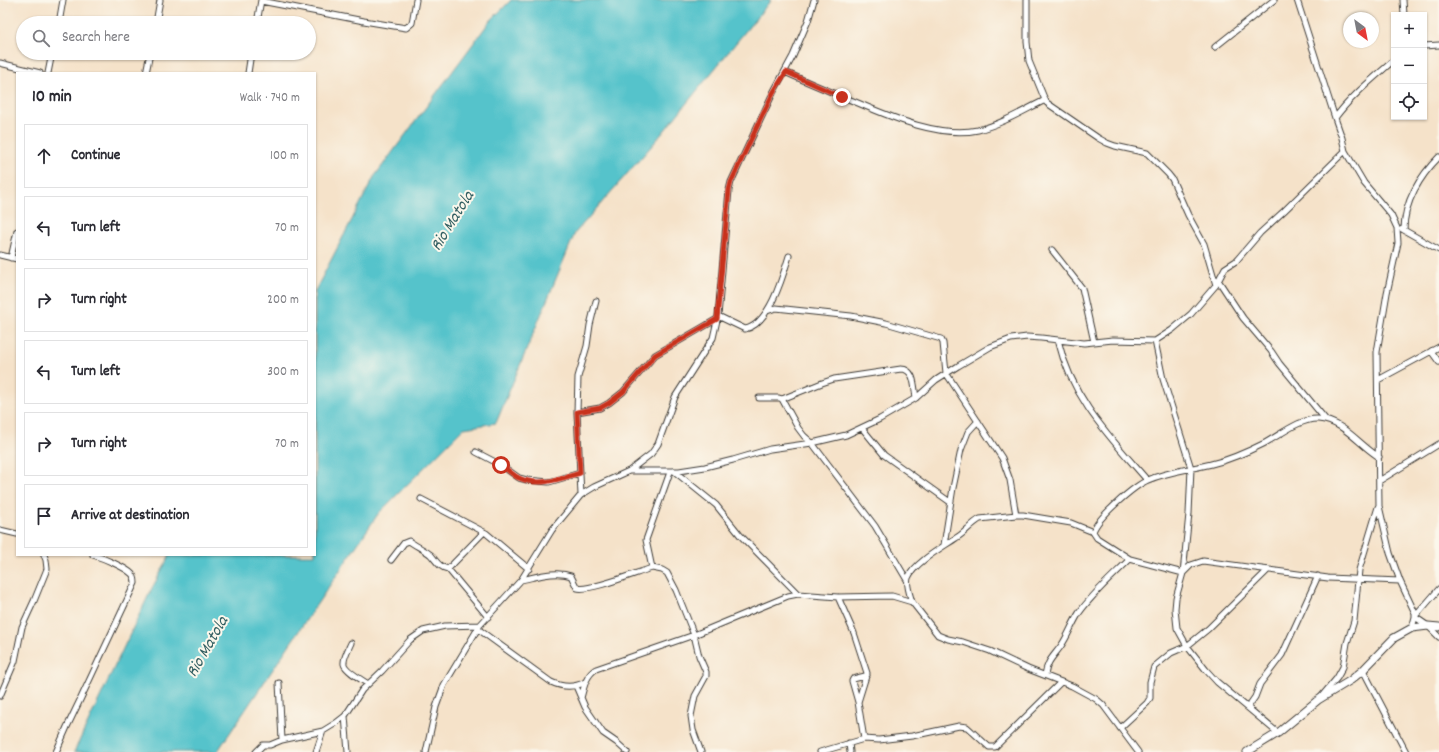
<!DOCTYPE html>
<meta charset="utf-8">
<style>
:root{--surface:#fff;--page:#f2f2f3;--text:#2b2b33;--muted:#7c7c81;--line:#e1e1e2}
body{margin:0;font-family:Dekko,sans-serif;background:var(--page);color:var(--text)}
.controls{position:absolute;right:12px;top:12px;display:grid;overflow:hidden;border-radius:0px;box-shadow:0 1px 3px #0004}
.controls button{width:36px;height:36px;display:grid;place-items:center;padding:0;border:0;border-bottom:1px solid var(--line);background:var(--surface);color:var(--text);font:20px sans-serif}
.compass{position:absolute;left:1343px;top:12px;width:36px;height:36px;border-radius:50%;background:var(--surface);box-shadow:0 1px 3px #0004;rotate:148deg}
.stop{position:absolute;width:12px;height:12px;margin:-9px;border:3px solid #c8321e;border-radius:50%;background:#fff}
.stop.end{background:#c8321e;border-color:#fff;box-shadow:0 1px 4px #0008}
.list{margin:0;padding:0;list-style:none}
h2{display:flex;justify-content:space-between;align-items:center;height:52px;margin:0;padding:0 16px;font-size:17px}
h2 small{font-size:13px;font-weight:400;color:var(--muted)}
.list li{display:grid;grid-template-columns:26px 1fr auto;gap:12px;align-items:center;box-sizing:border-box;height:64px;margin:0 8px 8px;padding:0 8px;border:1px solid var(--line);border-radius:0px}
.list b{display:block;font-size:15px;white-space:nowrap}
.list em{font-size:13px;font-style:normal;color:var(--muted)}
.icon{flex:none;width:22px;height:22px;fill:none;stroke:currentColor;stroke-width:2;stroke-linecap:round;stroke-linejoin:round}
.map{position:relative;flex:none;width:1439px;height:752px;overflow:hidden}
.search{position:absolute;background:var(--surface);box-shadow:0 1px 3px #0004;left:16px;top:16px;width:300px;height:44px;display:flex;align-items:center;gap:10px;box-sizing:border-box;padding:0 14px;border-radius:22px;color:var(--muted);font-size:15px}
.panel{position:absolute;background:var(--surface);box-shadow:0 1px 3px #0004;left:16px;top:72px;width:300px;height:484px;border-radius:0px}
.map>svg:first-child{display:block}
</style>
<div class="map">
<svg width="1439" height="752" viewBox="0 0 1439 752">
<rect width="100%" height="100%" fill="#fbf7ec"/>
<filter id="ink" filterUnits="userSpaceOnUse"><feTurbulence type="fractalNoise" baseFrequency=".025" numOctaves="2"/><feDisplacementMap in="SourceGraphic" scale="8" xChannelSelector="R" yChannelSelector="G"/><feConvolveMatrix kernelMatrix="1 2 1 2 8 2 1 2 1" color-interpolation-filters="sRGB"/></filter>
<filter id="wash" filterUnits="userSpaceOnUse"><feTurbulence type="fractalNoise" baseFrequency=".012" numOctaves="4" result="noise"/><feDisplacementMap in="SourceGraphic" scale="16" xChannelSelector="R" yChannelSelector="G"/><feGaussianBlur stdDeviation="0.9" result="paint"/><feColorMatrix in="noise" values="0 0 0 0 0 0 0 0 0 0 0 0 0 0 0 0 0 1.4 0 .05"/><feComposite in="paint" operator="in"/></filter>
<g filter="url(#wash)">
<rect width="100%" height="100%" fill="#f5e2c9"/>
<!-- water -->
<path fill="#55c3cb" stroke="#387074" d="M511,0H771L655,142L575,233L496,423L464,428L378,514L217,752H74L151,590L170,555H315V291L374,177L490,21Z"/>
</g>
<g filter="url(#ink)">
<g fill="none" stroke-linecap="round" stroke-linejoin="round">
<!-- street casing -->
<g stroke="#3d3a36" stroke-width="7">
<path id="street" d="M1027,0V42L1029,61L1045,100L1047,103L1098,138L1107,143L1115,146L1147,153L1168,174L1172,179L1188,215L1204,244L1216,285
M1297,0L1335,118
M1403,0L1404,15
M261,1L364,21L406,28L412,23L416,0
M59,23L63,0
M156,23L160,0
M257,23L261,0
M1424,46L1439,45
M1215,47L1274,0
M1394,60C1374,78 1351,96 1335,118L1342,138L1345,151L1364,183L1391,215L1397,228L1398,243L1387,293L1377,352L1379,506L1390,553L1400,581L1415,613V617L1412,628
M0,63L40,73
M785,72C809,83 834,93 858,103C893,118 940,138 978,130C1002,124 1023,111 1045,100
M48,73L52,53
M146,73L150,53
M248,73L251,53
M1402,229L1439,250
M1404,230C1404,202 1420,176 1439,157
M1052,250L1082,288L1094,342
M0,255L17,259
M11,258L17,231
M1218,280L1243,318L1271,351L1279,363L1326,420
M767,311L776,308L851,316L886,323L941,339L943,343L946,373L1002,458L1010,480L1016,515
M718,316L745,329C769,325 783,276 789,256
M1058,340C1072,399 1109,436 1147,480
M1155,341L1163,379L1191,468L1189,514L1183,573L1176,598L1175,609L1177,628L1187,646L1206,670L1217,682L1278,733
M1431,351L1439,362
M1378,380L1439,347
M759,398H779L782,399L798,428L804,436L812,443L875,526L907,580
M782,399L822,383L834,379L901,369C915,369 914,387 916,398
M577,412L600,408L609,403L623,392L655,355L717,319
M862,428L884,455L950,502
M476,452L501,465L519,478L527,480L549,482L580,473
M1379,457C1359,445 1344,421 1318,419C1300,418 1279,436 1263,444C1249,451 1232,459 1215,463C1193,469 1169,471 1148,480C1134,486 1097,518 1093,532L1097,538L1130,559L1183,573L1191,565L1203,561L1328,578L1400,581
M629,471L651,454L658,444L675,397L713,338L718,316L729,190L731,182L773,93L793,56L808,21L814,0
M674,471L716,505L740,535L798,594
M670,472L646,540L652,568L662,570L667,573L676,590L694,635L699,656L706,672V676L695,696L691,716L693,730L701,752
M1379,481L1439,444
M581,495L577,412L578,377L587,346L590,325L596,301
M421,499L486,533L529,569
M0,530L17,534
M944,545L953,488L961,450L968,432L978,421
M391,560L404,543L409,541C416,546 425,550 431,555C437,562 439,567 448,569L488,617
M448,569L484,532
M521,580C536,577 556,570 571,576L577,588C589,592 638,572 652,568
M838,597L854,633L867,673L858,702
M912,602C910,595 906,585 908,578C914,563 943,547 956,538C965,533 971,524 980,519L1016,515H1023L1071,523L1093,532
M1415,613L1417,614L1420,611L1439,589
M1415,617L1428,626L1439,637
M478,629L551,682C562,687 574,688 585,682
M351,643C349,648 343,658 344,664C345,670 362,680 368,684
M1363,670L1406,752
M1045,675C1047,661 1053,657 1061,646C1068,636 1072,624 1079,613C1093,593 1113,576 1130,559
M279,683L282,740
M576,686L585,707L603,733L616,742L627,752
M0,696L15,661L22,627L34,601L47,569L46,560L44,555
M1321,697L1337,678L1343,667L1347,643L1354,621L1359,570L1378,507
M581,698C584,687 586,675 596,669L694,635L788,596L798,594L838,597L892,596L912,602L938,635L948,639L963,642L990,651L1028,669L1072,686L1096,699L1103,705L1138,752
M1248,707L1255,697L1260,684L1282,655L1318,576
M345,716L348,752
M1120,728L1147,703L1150,698V682L1154,667L1171,653L1187,646L1208,629L1268,570
M864,739L858,702L852,681L853,679L865,676L867,675
M849,743L850,752
M56,752L67,727L81,698L135,583C135,580 134,576 132,574C125,567 103,558 93,555
M256,752L263,745H270L282,740L323,731L336,723L345,716L362,690L382,671L410,640L423,631L445,626L480,625
M316,752L323,731
M426,752L436,707L444,685L480,625L521,580L552,530L581,495L594,487L629,471H679L705,467L733,460L770,449L812,443L846,435L880,419L916,398L936,380L958,366L990,347L1011,339L1027,337L1041,338L1084,343L1113,340L1155,341L1172,330L1191,314L1216,285L1225,268L1236,261L1260,233L1284,211L1345,151
M820,752L864,739L879,740L912,736L959,726L967,727L989,747H995L1061,682"/>
</g>
<!-- secondary casing -->
<g stroke="#3d3a36" stroke-width="9">
<path id="secondary" d="M1247,752L1278,733L1318,700L1351,680L1363,670L1394,638L1412,628L1428,626L1439,627"/>
</g>
<!-- street -->
<use href="#street" stroke="#fff" stroke-width="5"/>
<!-- secondary -->
<use href="#secondary" stroke="#fff" stroke-width="7"/>
</g>
</g>
<g fill="none" stroke-linecap="round" stroke-linejoin="round" filter="url(#ink)">
<!-- route -->
<path stroke="#c8321e" stroke-width="5" d="M501,465C507,469 513,475 519,478C539,487 560,479 580,473L577,412L600,408L609,403L623,392L655,355L717,319L729,190L731,182L773,93L786,72L842,97"/>
</g>
<g text-anchor="middle" stroke-width="4" stroke-linejoin="round" paint-order="stroke">
<!-- water labels -->
<g font-size="17" font-style="italic" fill="#335f62" stroke="#fbf7ec">
<text transform="translate(451 220) rotate(-58)" y="6">Rio Matola</text>
<text transform="translate(206 646) rotate(-60)" y="6">Rio Matola</text>
</g>
</g>
</svg>
<div class="controls">
<button>+</button>
<button>−</button>
<button><svg class="icon" aria-label="locate" viewBox="0 0 24 24"><circle cx="12" cy="12" r="6"/><path d="M12 2v4M12 18v4M2 12h4M18 12h4"/></svg></button>
</div>
<svg class="compass" viewBox="-18 -18 36 36"><path d="M0-13l5 13h-10z" fill="#e53935"/><path d="M0 13l5-13h-10z" fill="#7c7c81"/></svg>
<div class="stop" style="left:501px;top:465px"></div>
<div class="stop end" style="left:842px;top:97px"></div>
<div class="search"><svg class="icon" aria-label="search" viewBox="0 0 24 24"><circle cx="10" cy="10" r="6"/><path d="M15 15l6 6"/></svg>Search here</div>
<section class="panel">
<h2>10 min<small>Walk · 740 m</small></h2>
<ul class="list">
<li><svg class="icon" aria-label="ahead" viewBox="0 0 24 24"><path d="M12 20V5M6 11l6-6 6 6"/></svg><div><b>Continue</b></div><em>100 m</em></li>
<li><svg class="icon" aria-label="left" viewBox="0 0 24 24"><path d="M17 20v-9H6M10 6l-5 5 5 5"/></svg><div><b>Turn left</b></div><em>70 m</em></li>
<li><svg class="icon" aria-label="right" viewBox="0 0 24 24"><path d="M7 20v-9h11M14 6l5 5-5 5"/></svg><div><b>Turn right</b></div><em>200 m</em></li>
<li><svg class="icon" aria-label="left" viewBox="0 0 24 24"><path d="M17 20v-9H6M10 6l-5 5 5 5"/></svg><div><b>Turn left</b></div><em>300 m</em></li>
<li><svg class="icon" aria-label="right" viewBox="0 0 24 24"><path d="M7 20v-9h11M14 6l5 5-5 5"/></svg><div><b>Turn right</b></div><em>70 m</em></li>
<li><svg class="icon" aria-label="arrive" viewBox="0 0 24 24"><path d="M6 21V4h12l-3 4 3 4H6"/></svg><div><b>Arrive at destination</b></div></li>
</ul>
</section>
</div>
